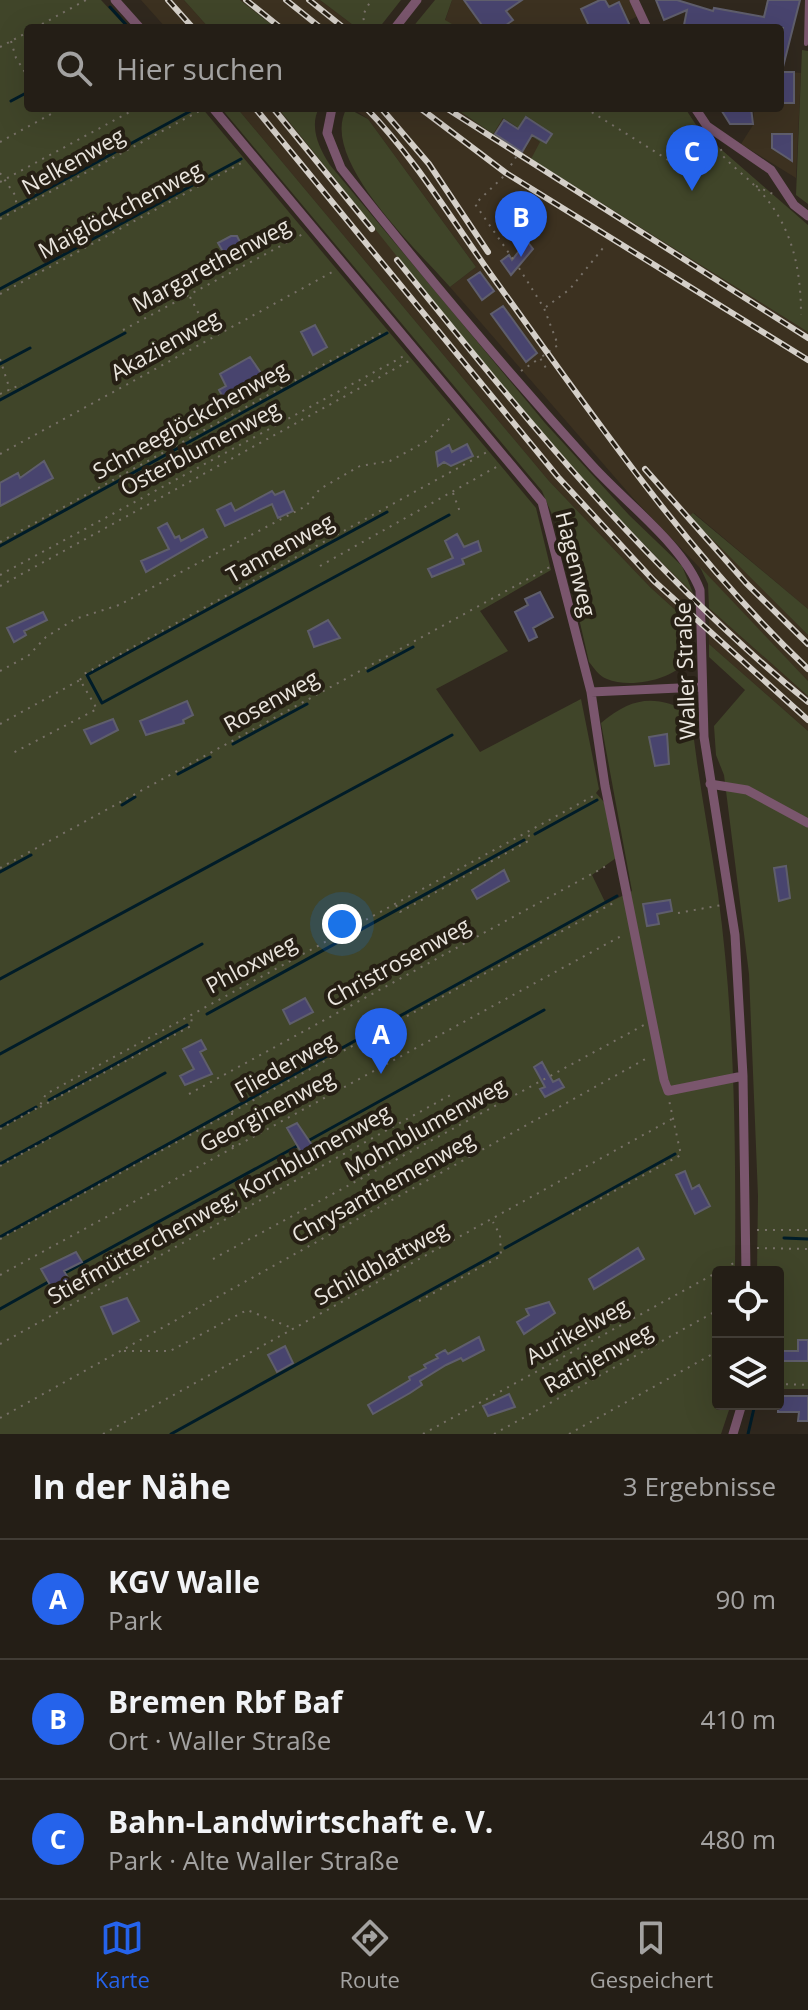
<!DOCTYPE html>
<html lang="de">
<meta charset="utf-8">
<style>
:root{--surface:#241e16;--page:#2c271f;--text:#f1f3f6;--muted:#a3a2a1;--line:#413c35;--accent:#2563eb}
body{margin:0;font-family:"Open Sans",sans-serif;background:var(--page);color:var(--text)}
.controls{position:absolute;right:24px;bottom:24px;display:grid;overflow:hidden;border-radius:8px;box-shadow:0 8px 32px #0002}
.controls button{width:72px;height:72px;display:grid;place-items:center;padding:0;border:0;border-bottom:2px solid var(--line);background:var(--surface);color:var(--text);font:40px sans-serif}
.you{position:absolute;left:342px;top:924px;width:28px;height:28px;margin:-20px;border:6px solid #fff;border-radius:50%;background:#1a73e8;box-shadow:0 0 0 12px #1a73e833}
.badge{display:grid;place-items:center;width:52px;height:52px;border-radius:50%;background:var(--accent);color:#fff;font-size:26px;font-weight:700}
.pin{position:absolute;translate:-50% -66px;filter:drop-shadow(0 2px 4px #0008)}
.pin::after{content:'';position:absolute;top:42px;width:28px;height:24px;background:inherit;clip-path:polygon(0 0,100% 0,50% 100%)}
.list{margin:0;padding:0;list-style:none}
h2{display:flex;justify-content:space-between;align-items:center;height:104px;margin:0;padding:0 32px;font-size:34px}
h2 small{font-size:26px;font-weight:400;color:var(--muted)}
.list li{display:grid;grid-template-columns:52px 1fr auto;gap:24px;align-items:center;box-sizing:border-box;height:120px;padding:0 32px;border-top:2px solid var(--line)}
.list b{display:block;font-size:30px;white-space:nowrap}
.list p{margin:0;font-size:26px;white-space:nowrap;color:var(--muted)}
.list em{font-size:26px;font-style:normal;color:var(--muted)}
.icon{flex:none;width:44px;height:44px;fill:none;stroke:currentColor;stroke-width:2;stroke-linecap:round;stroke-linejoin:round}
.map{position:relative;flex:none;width:808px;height:1434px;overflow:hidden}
.search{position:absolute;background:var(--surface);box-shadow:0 8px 32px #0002;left:24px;right:24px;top:24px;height:88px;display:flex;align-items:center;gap:20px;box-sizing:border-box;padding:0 28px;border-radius:8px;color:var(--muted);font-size:30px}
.sheet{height:464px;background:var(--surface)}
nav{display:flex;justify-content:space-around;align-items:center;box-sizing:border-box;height:112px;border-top:2px solid var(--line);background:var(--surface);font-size:22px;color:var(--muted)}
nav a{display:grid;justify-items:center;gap:4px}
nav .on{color:var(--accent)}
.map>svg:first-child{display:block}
</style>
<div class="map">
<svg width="808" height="1434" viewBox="0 0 808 1434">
<rect width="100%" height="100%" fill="#30281e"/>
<!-- built -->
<path fill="#3c3120" d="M141,0H184L209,28H166Z
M240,0H320L357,28H276Z
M452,0H631L638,16L614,28H459L445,21Z
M780,71L801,73L796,178L741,144L753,125L754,108H780Z
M237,108H278L543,434L623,524L693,593V626L650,587L549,481Z
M352,108H455L492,133L502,118L541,143L532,159L808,332V609L694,513L690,516L808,635V681L632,497L450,287L476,267L368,119Z
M709,608L808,696V731L709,644Z"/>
<!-- green -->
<path fill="#404529" d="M0,0H101L127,28H28V108H202L536,508L551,570L480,611L508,651L436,689L480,752L581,699L599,789L596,793L604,802L616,858L592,875L606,904L632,891L601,723C632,697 655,694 691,713C697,774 709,833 718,894C735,1018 736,1147 735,1272H718V1404H731L721,1434H0Z
M184,0H240L276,28H209Z
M320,0H401L379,28H357Z
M435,0H452L445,20L459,28H412Z
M802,50L808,51V204L796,195Z
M221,108H237L549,481L650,587L693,626C694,636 694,648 689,657C677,680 629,689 607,679C599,676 594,668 589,662L559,531L542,491Z
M278,108H319C309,127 319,148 330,165L545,423L629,515L682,566L693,593C539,446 412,272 278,108Z
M347,108L368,119L476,267L450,287C419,251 317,158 347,108Z
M455,108H599L606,112L614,108H685L700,131L808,225V332L531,159L540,142L503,118L493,134Z
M693,513L808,609V635L689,516Z
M700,567L808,681V696L709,608L708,584Z
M709,644L808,731V1389H778V1272H757L758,1196L749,974L724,775L716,755L714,726L745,690L709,657Z"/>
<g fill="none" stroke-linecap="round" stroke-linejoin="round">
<!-- stream -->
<path stroke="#001c28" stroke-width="3" d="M110,7L129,28
M11,101L28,92
M0,215L196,108
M0,289L241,159
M0,364L30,348
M0,400L125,333
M387,512L87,675L102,703L449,515
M0,546L387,333
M368,671L413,647
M233,744L307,704
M178,774L210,757
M122,805L135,797
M535,834L597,800
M0,872L31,855
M0,979L452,735
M207,1014L524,840
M0,1054L202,944
M49,1100L187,1025
M0,1127L36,1107
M306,1142L544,1010
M0,1164L165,1073
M0,1237L617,896
M784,1238L808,1239
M505,1248L675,1154
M63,1274L299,1145
M0,1309L50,1281
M171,1434L498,1253
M748,1434L755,1404"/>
</g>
<!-- building -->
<path fill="#48446e" stroke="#5f5e6c" stroke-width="2" d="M464,0H522L506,11L513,20L502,28H484Z
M600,0H605L609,7L619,2L631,28H590L581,9Z
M656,0H677L713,11L714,8L764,17L768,0H800L783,67L780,66L783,28H698L684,25L687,10L664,20Z
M780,72H794V103H780Z
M720,108H751L753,124H730Z
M526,117L552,134L546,143L532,135L522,152L495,134L504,120L518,129Z
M772,134H792V161L772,148Z
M231,236H237L245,252L226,257L218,243Z
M527,241L533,249L511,275L501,261L509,255L512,260Z
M480,272L494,291L482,300L468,280Z
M503,306L537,353L526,362L491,314Z
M315,325L327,347L313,355L301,332Z
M250,357L265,379L230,401L228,397L224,399L219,390L226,386L220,374Z
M467,444L473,456L451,466L444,462L438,466L436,452L449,445L452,452Z
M44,461L53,478L0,506V483L18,473L20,478Z
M272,491L275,495L284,491L293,511L278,518L272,504L225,526L217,510L231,503L235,511Z
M167,523L175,538L179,536L181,541L203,529L207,537L146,572L141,561L169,549L158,528Z
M457,534L464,547L478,541L481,551L462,559L464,564L432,577L428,569L453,558L445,541Z
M540,592L553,617L533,628L537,637L529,641L515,612L528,605L525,599Z
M43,612L47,620L24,631L26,635L14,642L7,628Z
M328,620L340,638L314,647L308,631Z
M187,701L193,715L183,720L184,723L146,735L140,721Z
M113,719L118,730L91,744L84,730Z
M667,734L669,764L655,766L649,737Z
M786,866L790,898L779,901L774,868Z
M504,870L509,881L477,899L472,890Z
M670,900L672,911L657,914L659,924L647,926L643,904Z
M305,998L313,1012L290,1024L283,1010Z
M201,1040L206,1049L200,1052L212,1074L185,1085L180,1076L194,1069L183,1049Z
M542,1062L553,1082L559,1079L564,1087L545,1097L540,1089L545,1087L534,1067Z
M297,1123L320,1157L308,1164L287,1128Z
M685,1171L692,1189L699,1185L710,1206L695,1214L676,1175Z
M638,1248L644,1259L594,1289L589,1279Z
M76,1252L82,1262L64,1271L75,1290L58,1299L41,1269Z
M127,1298L139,1321L113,1334L101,1307Z
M549,1302L555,1313L524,1334L517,1322L529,1315L526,1309Z
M479,1337L484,1350L463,1361L461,1358L446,1365L420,1381L422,1385L410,1393L373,1414L368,1405L410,1380L409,1377L426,1368L424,1365L438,1358L436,1355L445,1350L448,1354Z
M798,1340H808V1361H778V1351H798Z
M285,1346L293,1363L277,1372L268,1355Z
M509,1394L515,1407L488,1416L483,1406Z
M778,1396H808V1421H798L799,1412H778Z"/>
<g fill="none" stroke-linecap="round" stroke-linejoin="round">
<!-- path -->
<path stroke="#787168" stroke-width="2" stroke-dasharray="2 6" stroke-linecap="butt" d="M35,28L86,0
M365,28L363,15L371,0
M11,41L16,58L28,77
M0,47L28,32
M585,108L670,161C690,160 693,151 703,134
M0,142L62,108
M721,149L722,155C732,166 744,175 754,185C791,221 801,266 801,315
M0,173L15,195L17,207
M0,182L137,108
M756,186L775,195
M0,219L203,109
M513,259L475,204L505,175L519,152
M519,268L544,308L558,345L540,358
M0,294L245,161
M190,297L211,337
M546,307L570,289L603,248
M123,330L305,233
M0,359L10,390
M521,371L540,358L546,368
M0,394L22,384
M0,454L336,270
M453,493L460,512
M0,542L385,331
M320,566L498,466
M0,575L404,356
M0,586L409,361
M0,671L28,656L46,637L75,619L119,605L306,506L320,489L360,466L390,461L427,441L453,415
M80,680L84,674L487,452
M0,724L80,680L97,709L11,754
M0,868L550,567
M396,905L400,912L530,840L528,832
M678,913L722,905
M189,1094L610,864
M40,1107L191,1026L192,1016
M232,1113L233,1147
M0,1129L39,1107L46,1094L597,794
M0,1166L52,1137
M572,1214L681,1155L669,1100
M757,1230H808
M0,1239L617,901
M757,1248L808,1249
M213,1259L644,1025
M0,1275L623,935
M419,1301L501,1256L500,1235L493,1222
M0,1344L454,1093
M124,1351H170L247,1310L292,1328
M778,1384L808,1385
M0,1418L649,1057
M103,1434L672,1119
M423,1434L734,1263
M494,1434L718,1310
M569,1434L718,1351"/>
<!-- lane -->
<path stroke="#7a566d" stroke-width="4" d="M806,44L807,0"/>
<!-- street -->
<path stroke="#7a566d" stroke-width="9" d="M115,0L140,28
M634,0L647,28
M395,28L417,0
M213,108L542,502L591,692L605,786L664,1080L668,1091L743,1076
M332,108L327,133L341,168C421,269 503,367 589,462C622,500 683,544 700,590L704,737L735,935L743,1076L746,1272
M695,108L707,126L771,170L794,205L808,216
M591,692L701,687
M710,784L747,790L808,823
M733,1434L742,1404"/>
<!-- rail casing -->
<g stroke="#d4cfc8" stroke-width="6">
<path id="rail" d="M168,0L193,28
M246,0L281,28
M286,0L321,28
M309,0L344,28
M255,108L558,477L654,581L808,720
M273,108L372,229
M366,108C416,159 455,225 497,283C594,417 687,554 808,669
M381,108L429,164L488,252
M420,108L506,173L808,360
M446,108L808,338
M397,260C524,417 650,573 808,702
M645,469L746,583L808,644"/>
</g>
<!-- rail -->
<use href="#rail" stroke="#261f14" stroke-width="3" stroke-dasharray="9" stroke-linecap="butt"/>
</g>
<g text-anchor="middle" stroke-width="8" stroke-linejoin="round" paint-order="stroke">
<!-- street labels -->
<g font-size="22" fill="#eae5de" stroke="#261f14">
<text transform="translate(73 161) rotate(-29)" y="8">Nelkenweg</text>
<text transform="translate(120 210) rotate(-28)" y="8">Maiglöckchenweg</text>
<text transform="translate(211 265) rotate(-28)" y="8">Margarethenweg</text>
<text transform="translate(165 345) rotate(-29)" y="8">Akazienweg</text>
<text transform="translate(190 420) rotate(-29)" y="8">Schneeglöckchenweg</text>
<text transform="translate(200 448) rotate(-28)" y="8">Osterblumenweg</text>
<text transform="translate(280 548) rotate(-29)" y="8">Tannenweg</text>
<text transform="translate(576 564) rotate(76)" y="8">Hagenweg</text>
<text transform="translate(685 671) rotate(-92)" y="8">Waller Straße</text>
<text transform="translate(271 701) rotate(-29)" y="8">Rosenweg</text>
<text transform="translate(398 962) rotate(-29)" y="8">Christrosenweg</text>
<text transform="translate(251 964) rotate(-28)" y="8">Phloxweg</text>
<text transform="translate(285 1065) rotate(-29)" y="8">Fliederweg</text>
<text transform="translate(267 1111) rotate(-28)" y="8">Georginenweg</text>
<text transform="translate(425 1127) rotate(-29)" y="8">Mohnblumenweg</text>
<text transform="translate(383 1187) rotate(-29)" y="8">Chrysanthemenweg</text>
<text transform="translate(219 1204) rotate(-29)" y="8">Stiefmütterchenweg; Kornblumenweg</text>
<text transform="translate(381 1263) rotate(-29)" y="8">Schildblattweg</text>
<text transform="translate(577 1331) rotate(-29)" y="8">Aurikelweg</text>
<text transform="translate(598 1358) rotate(-29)" y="8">Rathjenweg</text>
</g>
</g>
</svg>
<div class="controls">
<button><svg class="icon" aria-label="locate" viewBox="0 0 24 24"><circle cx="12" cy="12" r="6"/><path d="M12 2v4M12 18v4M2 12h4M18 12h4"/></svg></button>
<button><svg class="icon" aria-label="layers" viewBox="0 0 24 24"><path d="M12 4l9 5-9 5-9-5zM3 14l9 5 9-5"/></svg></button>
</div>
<div class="you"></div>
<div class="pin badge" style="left:381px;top:1074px">A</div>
<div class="pin badge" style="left:521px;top:257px">B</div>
<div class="pin badge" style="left:692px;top:191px">C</div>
<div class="search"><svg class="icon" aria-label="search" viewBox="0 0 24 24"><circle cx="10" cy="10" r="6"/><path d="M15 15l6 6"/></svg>Hier suchen</div>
</div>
<section class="sheet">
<h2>In der Nähe<small>3 Ergebnisse</small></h2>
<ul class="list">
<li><span class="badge">A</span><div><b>KGV Walle</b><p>Park</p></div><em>90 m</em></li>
<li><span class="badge">B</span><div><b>Bremen Rbf Baf</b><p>Ort · Waller Straße</p></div><em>410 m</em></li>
<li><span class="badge">C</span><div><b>Bahn-Landwirtschaft e. V.</b><p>Park · Alte Waller Straße</p></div><em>480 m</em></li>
</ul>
</section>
<nav>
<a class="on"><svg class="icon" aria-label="map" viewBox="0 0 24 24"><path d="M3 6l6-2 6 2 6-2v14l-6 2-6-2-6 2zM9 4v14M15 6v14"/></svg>Karte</a>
<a><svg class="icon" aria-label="directions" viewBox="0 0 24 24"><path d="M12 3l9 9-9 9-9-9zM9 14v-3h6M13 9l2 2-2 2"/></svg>Route</a>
<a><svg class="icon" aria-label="saved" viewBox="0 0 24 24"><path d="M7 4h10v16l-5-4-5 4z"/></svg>Gespeichert</a>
</nav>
